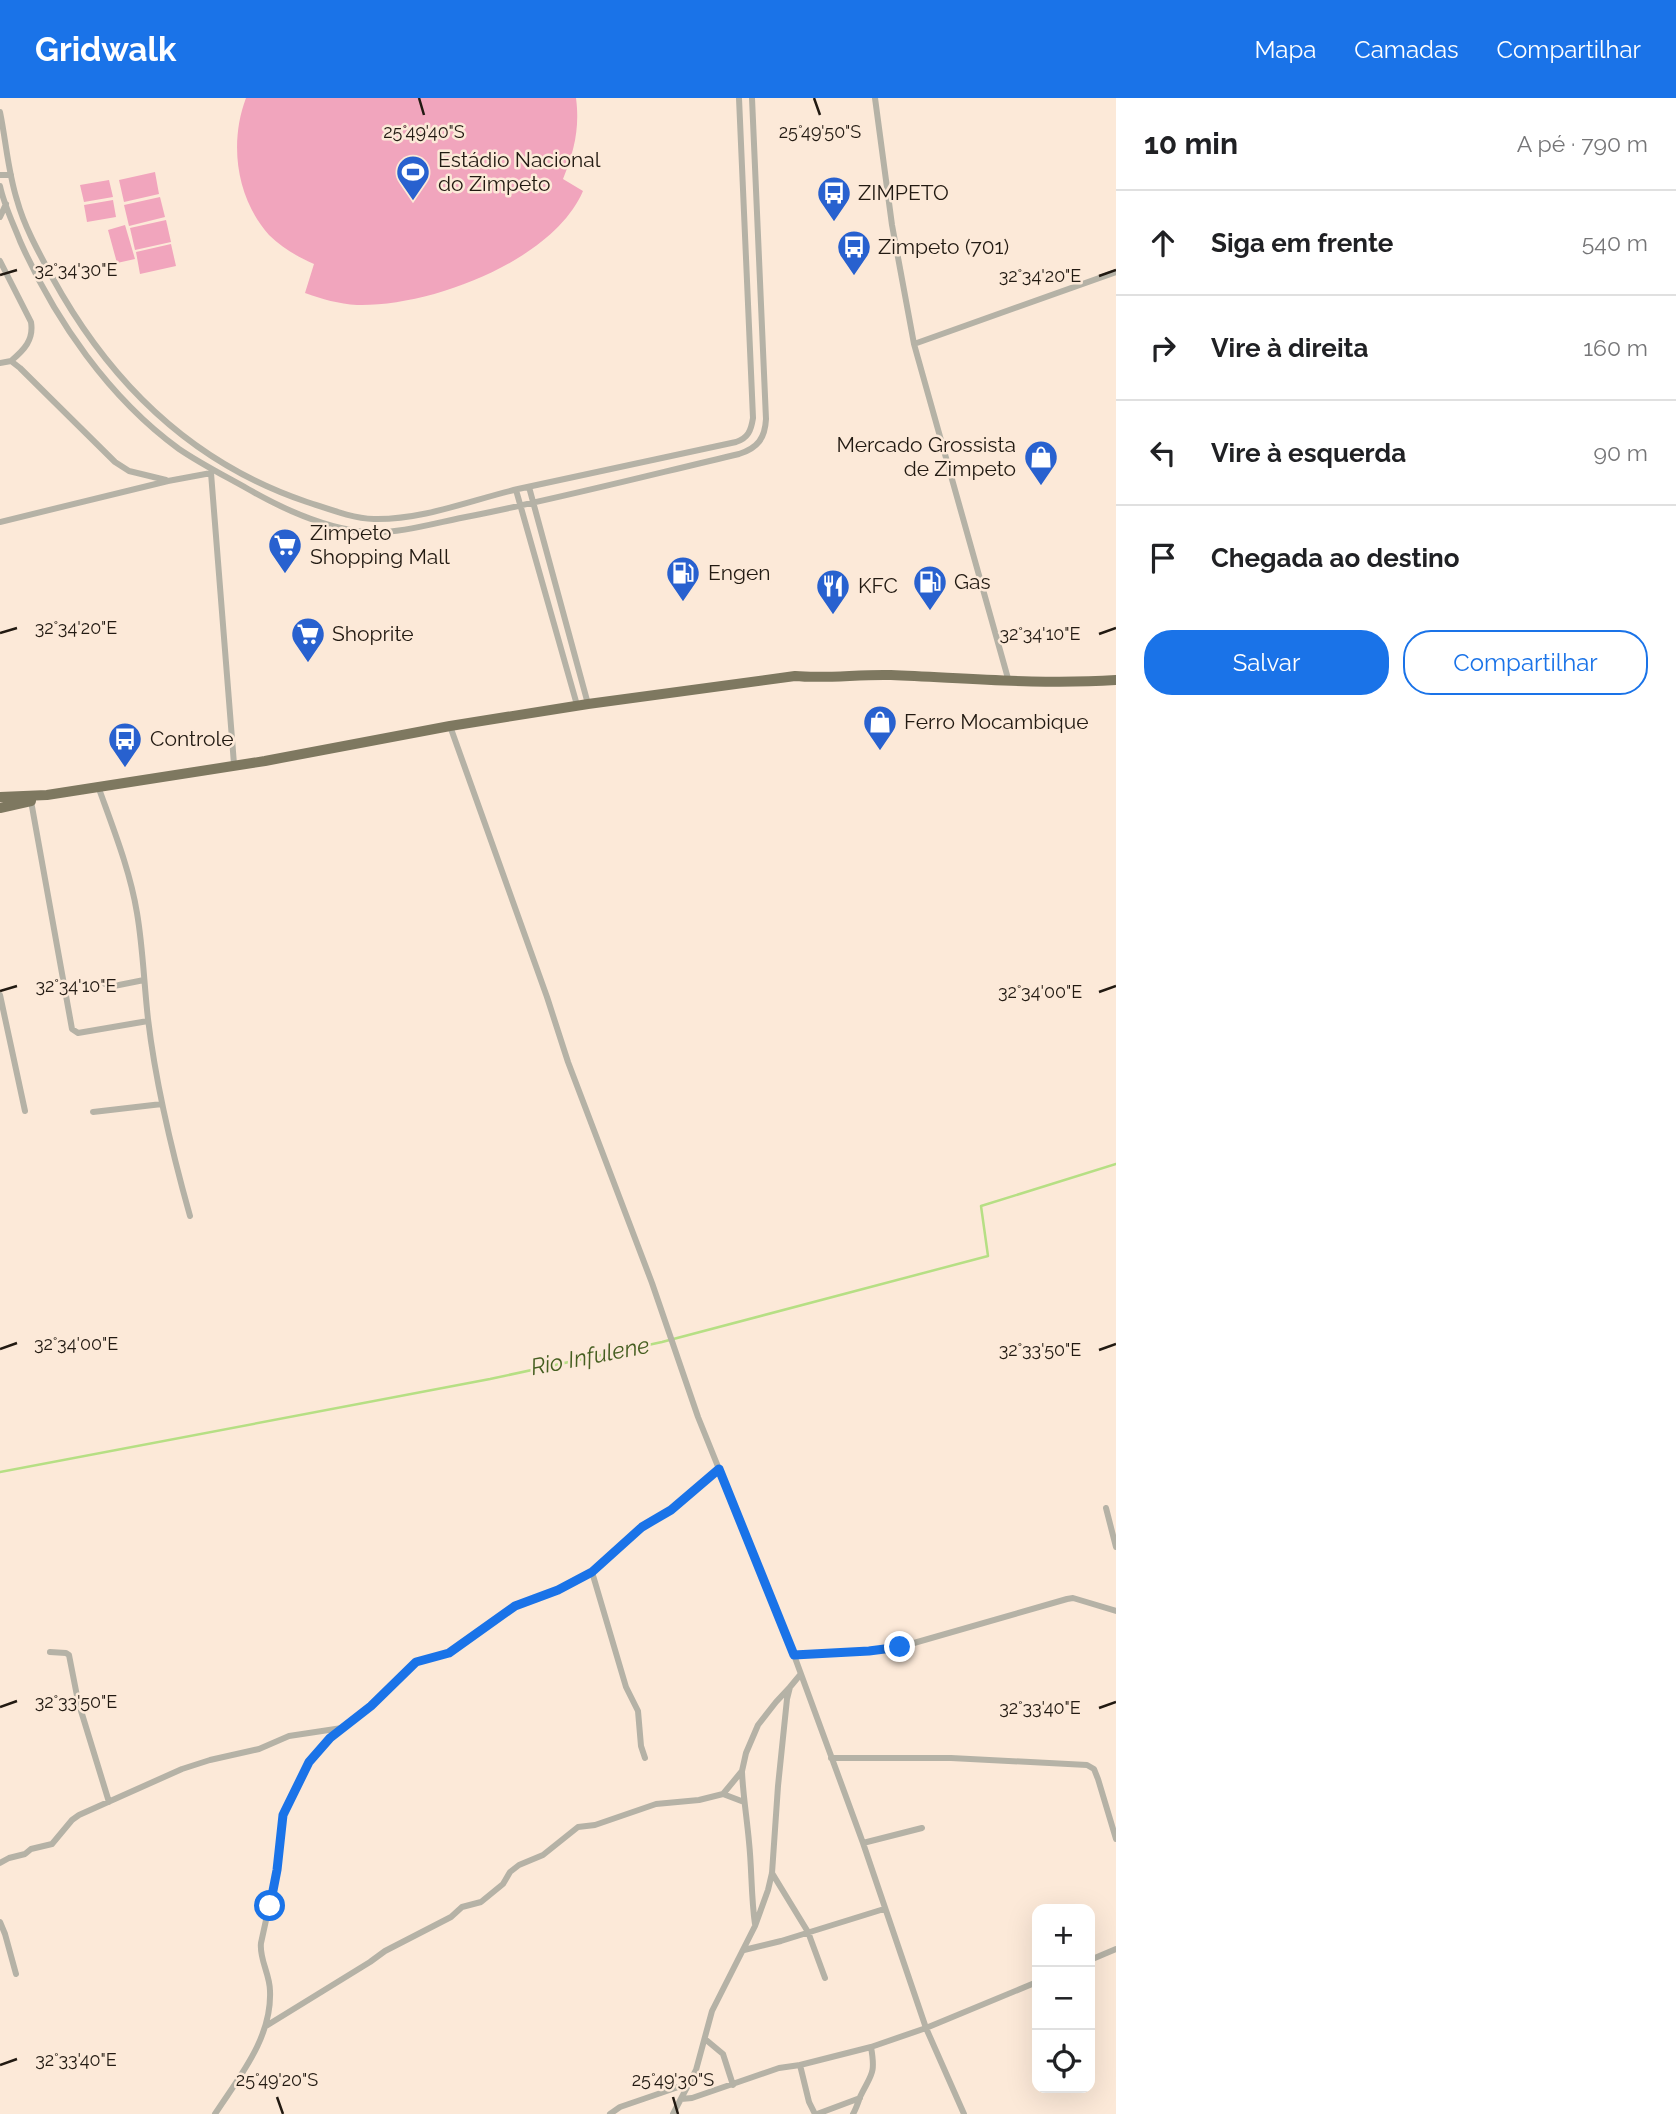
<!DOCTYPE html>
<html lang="pt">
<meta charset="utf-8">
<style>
:root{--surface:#fff;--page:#f6f6f6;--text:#202124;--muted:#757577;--line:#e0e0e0;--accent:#1a73e8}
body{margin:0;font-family:Raleway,sans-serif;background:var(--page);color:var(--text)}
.controls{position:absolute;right:21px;bottom:21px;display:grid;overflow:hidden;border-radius:14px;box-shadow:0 7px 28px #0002}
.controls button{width:63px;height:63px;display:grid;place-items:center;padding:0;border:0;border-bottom:2px solid var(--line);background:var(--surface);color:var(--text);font:35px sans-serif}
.stop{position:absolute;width:21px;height:21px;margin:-16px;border:5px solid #1a73e8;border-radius:50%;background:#fff}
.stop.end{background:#1a73e8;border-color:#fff;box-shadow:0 2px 7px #0008}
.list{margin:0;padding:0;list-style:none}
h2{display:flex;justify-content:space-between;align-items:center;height:91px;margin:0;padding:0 28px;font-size:30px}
h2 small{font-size:23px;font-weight:400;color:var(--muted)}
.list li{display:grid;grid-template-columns:46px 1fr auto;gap:21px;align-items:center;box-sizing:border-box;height:105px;padding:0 28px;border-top:2px solid var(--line)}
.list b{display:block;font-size:26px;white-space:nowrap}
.list em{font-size:23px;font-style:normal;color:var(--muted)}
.actions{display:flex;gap:14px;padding:21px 28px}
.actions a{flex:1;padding:16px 0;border:2px solid var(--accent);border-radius:28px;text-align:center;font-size:24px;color:var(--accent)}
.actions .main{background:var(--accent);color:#fff}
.icon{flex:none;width:38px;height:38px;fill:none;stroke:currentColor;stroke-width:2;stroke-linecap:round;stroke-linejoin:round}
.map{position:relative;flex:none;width:1116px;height:2016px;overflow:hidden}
header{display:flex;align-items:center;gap:42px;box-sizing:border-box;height:98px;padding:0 35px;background:var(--accent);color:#fff}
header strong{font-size:33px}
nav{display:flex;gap:38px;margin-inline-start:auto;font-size:24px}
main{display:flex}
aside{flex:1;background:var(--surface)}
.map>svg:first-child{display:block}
</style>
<header>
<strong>Gridwalk</strong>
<nav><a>Mapa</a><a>Camadas</a><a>Compartilhar</a></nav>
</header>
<main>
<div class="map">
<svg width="1116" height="2016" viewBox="0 0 1116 2016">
<rect width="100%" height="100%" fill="#fce9d8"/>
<!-- green -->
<path fill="#f1a5bd" d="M246,0H576C580,30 574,54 563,81L583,93C553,163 430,209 357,207C339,206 322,201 305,195L314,166C298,159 282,150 269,137C236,100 229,45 246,0Z
M155,74L159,96L124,104L119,82Z
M109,82L113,99L84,104L80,87Z
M160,99L165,119L129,128L124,107Z
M113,102L116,119L87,124L84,107Z
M166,122L171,144L135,152L130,130Z
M125,127L135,161L117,165L108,132Z
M171,146L176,168L140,176L136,154Z"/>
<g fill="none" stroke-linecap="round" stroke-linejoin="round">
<!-- stream -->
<path stroke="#b6df84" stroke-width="2.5" d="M0,1374L490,1281L662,1244L988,1158L981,1108L1116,1066"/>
<!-- minor -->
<path stroke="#b5b2a6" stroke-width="6" d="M875,0L892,127L914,246L1009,584
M0,14C6,43 8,74 17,102C24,128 39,155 52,179C110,285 191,365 307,404C329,411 351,420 374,421C423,422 471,402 518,391C591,375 663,360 736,344C748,340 751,333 753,320L739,0
M0,77H11
M0,88C4,107 13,125 20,143C55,222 109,300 179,351C201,366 225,378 248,391C283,411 326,431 367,434C401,436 438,424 471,418C561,400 650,377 739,356C758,350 765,340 766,321L752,0
M0,119L6,106
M0,163L31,224C34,242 24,252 11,263
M914,246L1116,174
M0,265L11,263L20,270L115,364L129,373L166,382
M211,375L234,666
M529,389L588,606
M516,392L577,607
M0,424L168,383L211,375L212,372
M450,628L547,899L568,964L652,1185L698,1319L794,1557L863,1745L926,1930L964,2016
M98,688C113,730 130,772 137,815C143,850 144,886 148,921C156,988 172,1054 190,1118
M31,703L72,931L78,935L148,923
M105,886L114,888L144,882
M0,897L25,1013
M93,1014L162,1006
M1106,1410L1116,1449
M592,1474L626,1589L638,1613L641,1648L645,1660
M50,1554L66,1555L69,1557L78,1603L109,1704
M794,1557L869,1553L900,1549L1067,1501L1073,1500L1116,1513
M831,1660H951L1087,1667L1094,1671L1098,1681L1116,1741
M742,1674C743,1697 747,1721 749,1744C752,1772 751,1799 755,1826
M723,1696L744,1704
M863,1745L922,1730
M0,1765L9,1760L25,1756L31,1751L52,1746L72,1722L79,1717L182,1671L210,1662L259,1651L289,1638L342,1630
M772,1775L808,1834L825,1880
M0,1824L5,1836L16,1876
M744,1852L781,1843L884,1811
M1090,1862L1116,1851
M266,1928L370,1864L385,1853L451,1819L462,1809L481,1804L503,1786L510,1774L519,1767L543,1757L578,1729L595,1727L656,1706L699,1702L723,1696L742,1673L746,1655L758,1627L776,1604L790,1589
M705,1941L723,1956L733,1987
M800,1967L871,1949L926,1930L1037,1884
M681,2001L692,2000L779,1970L800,1967L809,2004L815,2016
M215,2016C239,1979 272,1940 270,1893C270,1876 259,1861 261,1845L277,1772L283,1718L309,1664L318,1653L342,1630L371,1608L416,1564L448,1555L515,1508L558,1492L592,1474L642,1429L671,1412L719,1371
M610,2016L620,2009L687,1986
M673,2016L696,1972L712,1913L755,1828L768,1792L772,1775L778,1688L787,1601L790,1589L800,1577
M817,2016L860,2000
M853,2016C856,2011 858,2005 860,1999C871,1976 876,1977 871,1949"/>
<!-- trunk -->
<path stroke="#7e7860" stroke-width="10" d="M0,699L47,697L265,663L450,628L588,606L795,578C826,581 859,576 891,577C966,580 1041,587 1116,582
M0,710L31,703"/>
</g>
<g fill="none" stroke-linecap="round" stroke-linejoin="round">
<!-- route -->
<path stroke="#1a73e8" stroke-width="9" d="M270,1808L277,1772L283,1717L309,1664L330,1640L371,1608L416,1564L449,1555L515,1508L558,1492L592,1474L642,1429L671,1412L719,1371L794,1557L869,1553L900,1549"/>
</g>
<!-- ticks -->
<path fill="none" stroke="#221a12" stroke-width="2.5" d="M419,0L424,17M814,0L820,17M0,177L17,172M1099,178L1116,172M0,535L17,530M1099,536L1116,530M0,893L17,888M1099,894L1116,888M0,1251L17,1245M1099,1252L1116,1246M0,1609L17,1603M1099,1610L1116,1604M0,1967L17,1961M277,1999L283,2016M673,1999L678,2016"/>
<!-- icons -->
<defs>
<g id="stadium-pin" transform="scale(1.75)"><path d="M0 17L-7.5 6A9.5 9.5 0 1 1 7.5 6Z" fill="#2861cf" stroke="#fce9d8"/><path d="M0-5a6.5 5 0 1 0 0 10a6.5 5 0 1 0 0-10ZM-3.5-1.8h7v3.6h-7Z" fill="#fff"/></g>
<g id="bus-pin" transform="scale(1.75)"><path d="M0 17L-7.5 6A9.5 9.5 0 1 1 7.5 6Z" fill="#2861cf" stroke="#fce9d8"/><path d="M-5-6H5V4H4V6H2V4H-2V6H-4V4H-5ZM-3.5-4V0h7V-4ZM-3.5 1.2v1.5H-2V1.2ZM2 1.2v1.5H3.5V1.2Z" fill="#fff"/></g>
<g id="shop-pin" transform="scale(1.75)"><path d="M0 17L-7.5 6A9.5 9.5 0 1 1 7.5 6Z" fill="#2861cf" stroke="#fce9d8"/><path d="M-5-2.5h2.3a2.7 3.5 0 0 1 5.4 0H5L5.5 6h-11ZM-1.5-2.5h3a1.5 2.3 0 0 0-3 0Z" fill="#fff"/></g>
<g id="supermarket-pin" transform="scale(1.75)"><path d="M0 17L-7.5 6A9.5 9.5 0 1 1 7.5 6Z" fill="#2861cf" stroke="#fce9d8"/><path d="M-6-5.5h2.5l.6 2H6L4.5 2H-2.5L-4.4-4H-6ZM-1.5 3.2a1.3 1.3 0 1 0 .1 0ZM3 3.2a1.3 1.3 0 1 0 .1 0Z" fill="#fff"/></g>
<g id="fuel-pin" transform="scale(1.75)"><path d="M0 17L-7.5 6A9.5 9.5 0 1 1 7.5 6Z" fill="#2861cf" stroke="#fce9d8"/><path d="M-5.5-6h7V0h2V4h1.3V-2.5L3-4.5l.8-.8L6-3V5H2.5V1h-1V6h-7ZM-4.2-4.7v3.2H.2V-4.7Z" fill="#fff"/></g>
<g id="restaurant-pin" transform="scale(1.75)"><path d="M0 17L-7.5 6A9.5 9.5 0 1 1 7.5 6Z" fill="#2861cf" stroke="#fce9d8"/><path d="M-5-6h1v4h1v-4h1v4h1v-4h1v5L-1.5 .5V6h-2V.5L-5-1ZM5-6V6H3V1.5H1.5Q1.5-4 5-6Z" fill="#fff"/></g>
</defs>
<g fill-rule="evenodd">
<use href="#stadium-pin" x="413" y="74"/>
<use href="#bus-pin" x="834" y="95"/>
<use href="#bus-pin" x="854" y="149"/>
<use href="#shop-pin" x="1041" y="359"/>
<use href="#supermarket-pin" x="285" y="447"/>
<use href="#fuel-pin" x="683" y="475"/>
<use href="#fuel-pin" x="930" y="484"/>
<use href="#restaurant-pin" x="833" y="488"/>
<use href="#supermarket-pin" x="308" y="536"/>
<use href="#shop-pin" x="880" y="624"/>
<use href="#bus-pin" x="125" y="641"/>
</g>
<g text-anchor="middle" stroke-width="5" stroke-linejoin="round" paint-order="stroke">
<!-- poi labels -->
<g font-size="21" fill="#221a12" stroke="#fce9d8" text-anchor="start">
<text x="438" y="69">Estádio Nacional<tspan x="438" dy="24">do Zimpeto</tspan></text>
<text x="858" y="102">ZIMPETO</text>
<text x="878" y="156">Zimpeto (701)</text>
<text x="1016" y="354" text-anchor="end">Mercado Grossista<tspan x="1016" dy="24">de Zimpeto</tspan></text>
<text x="310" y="442">Zimpeto<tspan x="310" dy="24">Shopping Mall</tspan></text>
<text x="708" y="482">Engen</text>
<text x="954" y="491">Gas</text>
<text x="858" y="495">KFC</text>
<text x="332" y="543">Shoprite</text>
<text x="904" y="631">Ferro Mocambique</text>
<text x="150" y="648">Controle</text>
</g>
<!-- water labels -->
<g font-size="23" font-style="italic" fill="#455e20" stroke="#fce9d8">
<text transform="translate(590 1258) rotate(-11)" y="8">Rio Infulene</text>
</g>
</g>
<g font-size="18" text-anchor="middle" fill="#221a12" stroke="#fce9d8" stroke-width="5" stroke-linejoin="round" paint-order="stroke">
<text x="424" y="40">25°49'40"S</text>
<text x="820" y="40">25°49'50"S</text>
<text x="76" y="178">32°34'30"E</text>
<text x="1040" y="184">32°34'20"E</text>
<text x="76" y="536">32°34'20"E</text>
<text x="1040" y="542">32°34'10"E</text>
<text x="76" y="894">32°34'10"E</text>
<text x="1040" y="900">32°34'00"E</text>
<text x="76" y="1252">32°34'00"E</text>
<text x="1040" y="1258">32°33'50"E</text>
<text x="76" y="1610">32°33'50"E</text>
<text x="1040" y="1616">32°33'40"E</text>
<text x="76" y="1968">32°33'40"E</text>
<text x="277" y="1988">25°49'20"S</text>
<text x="673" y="1988">25°49'30"S</text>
</g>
</svg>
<div class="controls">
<button>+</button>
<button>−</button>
<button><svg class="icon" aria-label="locate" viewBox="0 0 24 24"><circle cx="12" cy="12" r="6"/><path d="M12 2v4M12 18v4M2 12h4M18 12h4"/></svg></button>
</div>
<div class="stop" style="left:270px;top:1808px"></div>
<div class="stop end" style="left:900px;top:1549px"></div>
</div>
<aside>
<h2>10 min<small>A pé · 790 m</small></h2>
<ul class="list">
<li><svg class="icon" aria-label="ahead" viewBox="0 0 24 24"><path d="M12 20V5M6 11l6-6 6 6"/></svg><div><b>Siga em frente</b></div><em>540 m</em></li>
<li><svg class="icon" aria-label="right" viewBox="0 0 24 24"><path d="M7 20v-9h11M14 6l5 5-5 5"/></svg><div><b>Vire à direita</b></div><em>160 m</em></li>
<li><svg class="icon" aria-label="left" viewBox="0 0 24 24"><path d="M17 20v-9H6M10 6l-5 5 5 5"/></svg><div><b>Vire à esquerda</b></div><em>90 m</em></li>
<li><svg class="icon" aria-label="arrive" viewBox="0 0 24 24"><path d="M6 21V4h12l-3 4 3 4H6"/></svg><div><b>Chegada ao destino</b></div></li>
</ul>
<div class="actions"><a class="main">Salvar</a><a>Compartilhar</a></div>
</aside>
</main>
